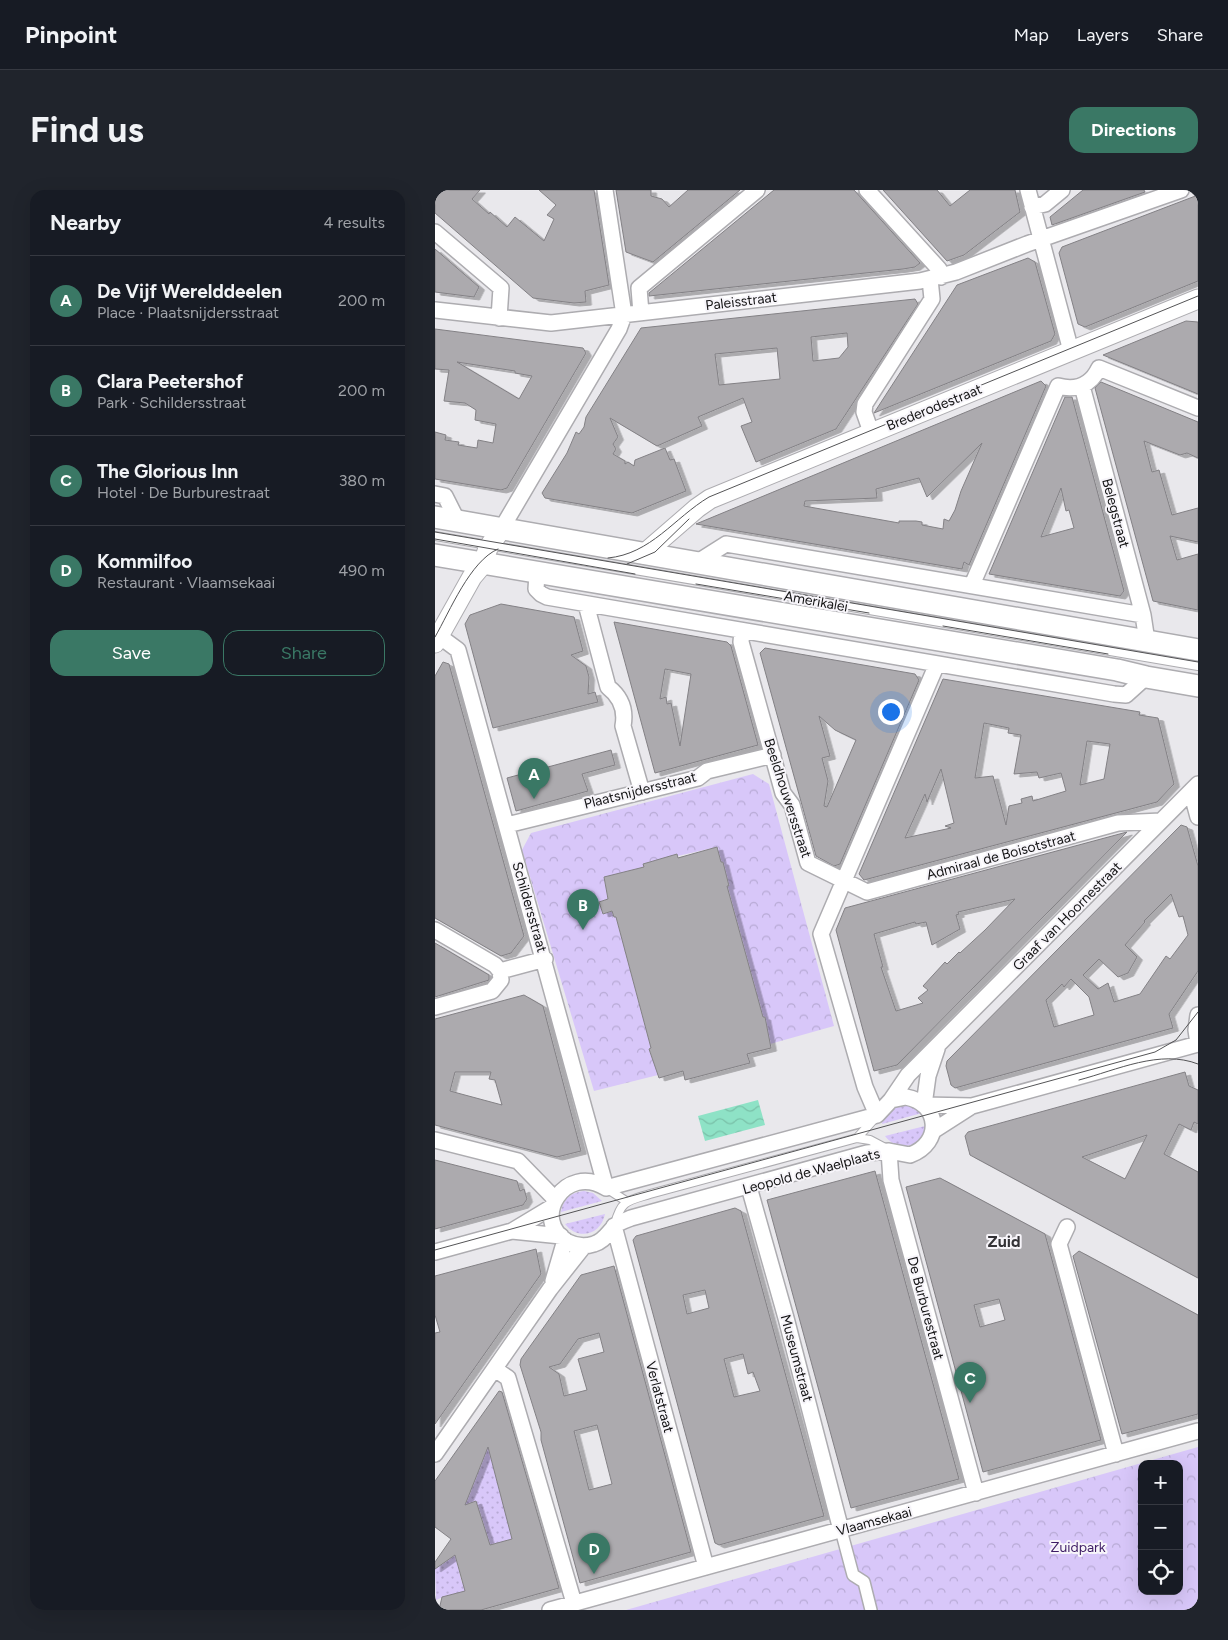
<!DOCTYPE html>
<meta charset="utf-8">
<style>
:root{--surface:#171b24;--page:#20242c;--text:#f1f3f6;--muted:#9ea1a6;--line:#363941;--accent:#3a7865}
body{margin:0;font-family:Figtree,sans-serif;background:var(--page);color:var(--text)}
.controls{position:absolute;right:15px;bottom:15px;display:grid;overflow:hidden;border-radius:10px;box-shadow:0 5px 20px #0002}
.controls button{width:45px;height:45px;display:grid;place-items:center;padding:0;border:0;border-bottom:1px solid var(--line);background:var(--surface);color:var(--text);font:25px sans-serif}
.you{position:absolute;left:455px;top:521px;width:18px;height:18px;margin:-12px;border:4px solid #fff;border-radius:50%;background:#1a73e8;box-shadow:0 0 0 8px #1a73e833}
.badge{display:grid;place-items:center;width:32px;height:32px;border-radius:50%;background:var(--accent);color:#fff;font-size:16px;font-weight:700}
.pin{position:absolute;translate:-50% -41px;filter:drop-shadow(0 1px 2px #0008)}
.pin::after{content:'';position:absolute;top:26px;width:18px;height:15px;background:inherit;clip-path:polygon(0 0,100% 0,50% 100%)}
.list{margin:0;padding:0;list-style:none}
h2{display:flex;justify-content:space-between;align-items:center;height:65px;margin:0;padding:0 20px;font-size:21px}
h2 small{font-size:16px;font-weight:400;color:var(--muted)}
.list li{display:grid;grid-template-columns:32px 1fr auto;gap:15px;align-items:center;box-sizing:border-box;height:90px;padding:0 20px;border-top:1px solid var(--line)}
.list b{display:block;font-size:19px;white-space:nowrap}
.list p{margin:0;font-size:16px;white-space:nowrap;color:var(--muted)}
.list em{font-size:16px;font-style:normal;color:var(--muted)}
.actions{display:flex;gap:10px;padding:15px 20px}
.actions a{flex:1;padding:11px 0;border:1px solid var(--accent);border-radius:15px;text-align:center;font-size:18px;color:var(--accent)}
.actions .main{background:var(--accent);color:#fff}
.icon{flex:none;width:28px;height:28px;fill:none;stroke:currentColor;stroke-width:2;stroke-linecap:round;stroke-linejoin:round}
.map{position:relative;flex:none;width:763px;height:1420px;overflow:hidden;border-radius:15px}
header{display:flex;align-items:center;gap:30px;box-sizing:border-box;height:70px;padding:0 25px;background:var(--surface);border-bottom:1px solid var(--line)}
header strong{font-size:24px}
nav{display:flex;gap:28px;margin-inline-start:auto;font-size:18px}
.intro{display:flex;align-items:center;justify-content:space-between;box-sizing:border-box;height:120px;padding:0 30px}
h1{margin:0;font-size:35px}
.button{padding:12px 22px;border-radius:15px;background:var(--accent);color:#fff;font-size:18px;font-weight:700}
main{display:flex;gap:30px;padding:0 30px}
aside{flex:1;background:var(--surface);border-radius:15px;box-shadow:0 5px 20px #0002}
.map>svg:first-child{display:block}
</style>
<header>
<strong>Pinpoint</strong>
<nav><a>Map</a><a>Layers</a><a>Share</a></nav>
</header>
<div class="intro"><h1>Find us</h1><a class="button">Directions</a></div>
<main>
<aside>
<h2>Nearby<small>4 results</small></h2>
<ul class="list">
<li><span class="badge">A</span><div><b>De Vijf Werelddeelen</b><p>Place · Plaatsnijdersstraat</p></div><em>200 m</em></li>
<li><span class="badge">B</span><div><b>Clara Peetershof</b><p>Park · Schildersstraat</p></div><em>200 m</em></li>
<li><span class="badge">C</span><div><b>The Glorious Inn</b><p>Hotel · De Burburestraat</p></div><em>380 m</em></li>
<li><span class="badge">D</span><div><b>Kommilfoo</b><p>Restaurant · Vlaamsekaai</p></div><em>490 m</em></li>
</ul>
<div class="actions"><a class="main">Save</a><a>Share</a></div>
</aside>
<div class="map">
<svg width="763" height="1420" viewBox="0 0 763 1420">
<defs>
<pattern id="grass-dots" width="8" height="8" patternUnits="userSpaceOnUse" patternTransform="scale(1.25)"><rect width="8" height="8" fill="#d8c7f9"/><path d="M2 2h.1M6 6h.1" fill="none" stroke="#b8aad5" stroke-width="1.8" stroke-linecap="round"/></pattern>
<pattern id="park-crowns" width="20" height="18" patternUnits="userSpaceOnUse" patternTransform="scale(1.25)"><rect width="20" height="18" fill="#d8c7f9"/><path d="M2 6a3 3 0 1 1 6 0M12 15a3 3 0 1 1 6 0" fill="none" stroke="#b8aad5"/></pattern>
<pattern id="water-waves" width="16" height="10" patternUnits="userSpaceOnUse" patternTransform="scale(1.25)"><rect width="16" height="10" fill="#8ee2c6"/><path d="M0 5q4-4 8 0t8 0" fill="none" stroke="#7ac1a9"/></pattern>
<filter id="shadow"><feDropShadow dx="5.5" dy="3" stdDeviation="0" flood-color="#0004"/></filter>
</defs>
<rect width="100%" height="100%" fill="#e9e8ec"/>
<!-- grass -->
<path fill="url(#grass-dots)" d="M461,914H475L487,923L447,934L448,927Z
M490,936C487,958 463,963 450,946Z
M149,1001L158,1003L167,1011L126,1022C128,1009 136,1002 149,1001Z
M170,1024C166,1045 143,1051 130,1034Z
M57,1247L77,1349L50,1357L51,1344L41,1312L30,1315Z
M20,1365L27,1393L34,1394L36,1401L8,1407L1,1410L0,1379Z"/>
<!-- park -->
<path fill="url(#park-crowns)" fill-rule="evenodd" d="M318,584L334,594L399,836L335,854L330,828H328L282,657L208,674L209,677L169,688L173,709L164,712L168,724L177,721L179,727H181L216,858L214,859L223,885L159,901L87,660L96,643Z
M763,1257V1419L760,1420H191ZM707,1274H744V1401H707Z"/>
<!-- water -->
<path fill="url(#water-waves)" d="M323,910L330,935L270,951L263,926Z"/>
<!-- building -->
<path fill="#acaaae" stroke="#838185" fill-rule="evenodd" filter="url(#shadow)" d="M0,0H45L37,9L54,24L55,22L72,37L80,27L109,51L119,29L112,25L121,15L104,0H159L174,95L150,101L151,112L139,113L98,108L0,23Z
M181,0H216V6L227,9L234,17L253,0H305L218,72L191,62Z
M339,0H419L485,73L480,77L468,79L214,106V103Z
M448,0H502L515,16L535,0H580L585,22L529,65L512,71Z
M648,0H709L710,2L617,35L615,27Z
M763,5V91L650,137L643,134L624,63L627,57Z
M0,59L44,97L39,107L0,102Z
M593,68L600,72L620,144L616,151L439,223L522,95Z
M480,109L483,114L401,239L321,272L306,236L317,232L308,208L263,227L267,236L222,256L175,228L183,247L178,254L181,259L178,264L190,271V274L193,272L199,276L200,270L230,258L235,270L239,269L251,301L197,323L110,308L107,303L132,263L141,242L144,244L149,237L151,227L206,138ZM412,143L413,157L404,168L378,171L376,147ZM342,158L345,189L284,195L280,164Z
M751,131L763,132V204L668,165Z
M0,139L148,158L151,163L72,298L66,300L0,289V242L11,245L10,250L24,252L23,255L42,258L43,250L58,253L61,234L40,230L41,220L30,213L9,211L14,180L0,179ZM22,172L80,181V183L97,186L84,209Z
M606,191L611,196L534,375L529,372L527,379L261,334ZM547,253L526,301L520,320L514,331L509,329L508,339L487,335V332L481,331H464V333L369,316L370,311L442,308L441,299L484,288L492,307Z
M666,192L763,232V268L752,263L745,265L709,251L717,282L724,280L737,325L763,318V352L735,346L742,370L763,364V420L718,411L660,198Z
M630,207H637L648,248L689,401L685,406L554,384ZM626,298L631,321L634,320L639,338L606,347Z
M66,414L139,427L148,461L136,465L151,476L154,487L153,504L160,502L163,512L58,538L30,434L35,425Z
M179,432L292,452L296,456L323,555L220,583ZM230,479L256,484L245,556L236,513L232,514L231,507L225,509Z
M330,458L480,484L484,490L405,674L399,676L381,666L325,463ZM384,526L400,540L421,550L392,617L389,616L393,591L387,568L395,566Z
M8,472L14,474L89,746L76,763L66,766L0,728V486Z
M508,489L705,522L704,525L723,528L739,594L722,612L429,690L424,684ZM549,533L574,538L573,543L586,545L579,584L602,582L604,588L626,583L631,601L598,611L597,606L586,609L587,613L574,616L571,635L558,586L540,588ZM652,551L675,554L669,589L645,595ZM506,579L519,633L510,636L516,638L470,648L490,604L492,612Z
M176,560L180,575L147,584L153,601L81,621L72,588Z
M746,635L752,637L763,676V781L734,824L738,838L520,898L516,895L511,876L512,871ZM736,704L744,727L748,726L753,745L735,769L731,766L705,804L679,812L673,793L663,799L648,785L664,769L683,787L693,783L702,767L690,755L710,732L709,731ZM636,789L654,807L659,825L619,837L611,810L627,794L629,797Z
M692,642L462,875L439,881L401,740L410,718ZM580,709L550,740L525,763L524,762L512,774L510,772L488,796L493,800L483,808L488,813L461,821L446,777H448L439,744L480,732L481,734L491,732L497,755L525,739L521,725L524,724L523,722Z
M282,657L286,672H288L294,696H292L328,827H330L336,858L312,864L315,873L250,890L248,881L224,888L214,859L216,858L181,727H179L177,721L168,724L164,712L173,709L169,687L209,677L208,674L242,664L243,668Z
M0,753L54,785V790L0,807Z
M89,805L108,816L146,961L122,967L0,935V829ZM20,882H56L54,889L60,890L67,915L15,901Z
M750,882L754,896L763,900V934L759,932L756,940L744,934L729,964L763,982V1088L535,965L530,946L533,942ZM712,945L690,989L647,967Z
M0,970L82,991L85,1001L89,999L92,1009L88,1015L0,1039Z
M440,981L524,1289L416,1318L332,1010Z
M505,988L610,1044L666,1250L548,1282L471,997ZM564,1109L570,1130L545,1137L539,1115Z
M300,1018L306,1021L389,1326L284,1355L280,1353L198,1050L201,1046ZM270,1100L274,1118L252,1124L248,1105ZM308,1164L313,1184L318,1182L325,1201L299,1207L289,1169Z
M101,1059L106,1084L0,1234V1143L5,1142L0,1125V1086Z
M644,1061L763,1125V1224L687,1244L638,1066Z
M179,1076L256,1362L145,1393L106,1250V1242L85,1175L86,1169L146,1085ZM164,1143L169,1162L143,1169L152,1200L129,1206L124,1184L114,1177L125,1174L143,1149ZM162,1235L177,1294L154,1300L139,1241Z
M64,1201L67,1202L124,1398L46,1420H4L7,1407L30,1401L20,1365L0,1379V1372L16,1349L0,1337V1291ZM53,1257L77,1349L55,1355L41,1311L30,1315Z"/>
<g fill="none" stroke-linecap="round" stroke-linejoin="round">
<!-- service casing -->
<g stroke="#adacb0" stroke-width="10">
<path id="service" d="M0,346L763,476
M422,948L441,927
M171,998L191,1011
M180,1034C186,1010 192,1011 215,1004L422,948L435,950L452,959"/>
</g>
<!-- pedestrian casing -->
<g stroke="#adacb0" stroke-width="14">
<path id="pedestrian" d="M406,1340L418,1385L429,1392L436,1420"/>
</g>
<!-- minor casing -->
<g stroke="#adacb0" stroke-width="18">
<path id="minor" d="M170,0L189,125
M432,0L504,79L506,87
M593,0L636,161
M597,17L610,14L627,0
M0,42L66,98L64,128
M0,120L116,133L485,91L521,82L592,54L746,0
M206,123L204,98L322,0
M647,196L708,425L712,451
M436,242L429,222L430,214L497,109L495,89
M0,304L10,306L22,330
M67,338L184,139L189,125
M261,373L291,354L708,425
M102,384L101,399L106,404L112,407L679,504L691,505L711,487
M537,395L623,196C641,201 656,195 664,178L763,218
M151,414L173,497C186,507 191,520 188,536L207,602
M307,441L306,452L348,603L357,615L373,673L432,702L683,633L726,631
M4,446L23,460L171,998
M756,601L763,627
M72,635L263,588L272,581L338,565
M0,740L60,775L65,781
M65,781L110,769
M0,817L57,801L66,790L65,781
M763,825L761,840L763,854
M471,907C505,913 508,953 475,965L454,961L432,963L196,1028C191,1030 182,1033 179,1037C172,1044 169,1051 159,1054C150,1057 141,1056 133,1052C94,1030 130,972 171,998L442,925L456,910Z
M456,910L473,885L763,594
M489,915L493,886L502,859
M489,915L537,916
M442,925L430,897L386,744L502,474
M498,941L537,916L763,854
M0,950L83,971L120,1009
M454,961L456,990L541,1303
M314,997L351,1128L406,1340
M179,1036L271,1377
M632,1037L624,1054L681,1264
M77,1041L126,1046
M0,1062L77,1041L117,1017
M118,1091L130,1050
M60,1179L73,1188L139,1413
M0,1264L115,1099L149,1056
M115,1420L763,1241"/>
</g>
<!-- tertiary casing -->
<g stroke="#adacb0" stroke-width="21">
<path id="tertiary" d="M209,364L262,318L275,309L763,109
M0,453L37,387L48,374L53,358L67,338"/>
</g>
<!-- secondary casing -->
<g stroke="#adacb0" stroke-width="24">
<path id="secondary" d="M0,327L763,460
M0,365L682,480L711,487L763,496"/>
</g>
<!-- service -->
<use href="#service" stroke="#fff" stroke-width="8"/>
<!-- pedestrian -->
<use href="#pedestrian" stroke="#fff" stroke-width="11"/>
<!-- minor -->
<use href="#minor" stroke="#fff" stroke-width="15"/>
<!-- tertiary -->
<use href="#tertiary" stroke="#fff" stroke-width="19"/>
<!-- secondary -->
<use href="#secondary" stroke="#fff" stroke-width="21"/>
<!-- tram -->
<path stroke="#545456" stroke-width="1" d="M0,342L763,472
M0,349L200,384
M173,368C216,364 239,328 274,307L763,106
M192,374L220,362L254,329
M261,394L434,423
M508,436L673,464
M0,447C15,421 35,371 63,359
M644,890C682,880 725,859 763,874
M0,1060L720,862L741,850L763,822"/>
</g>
<g text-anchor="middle" stroke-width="4" stroke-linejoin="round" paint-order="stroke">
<!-- street labels -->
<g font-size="14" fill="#131314" stroke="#f7f5fa">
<text transform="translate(306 111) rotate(-7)" y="5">Paleisstraat</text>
<text transform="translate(499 217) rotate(-22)" y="5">Brederodestraat</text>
<text transform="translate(681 323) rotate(75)" y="5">Belegstraat</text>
<text transform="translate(381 411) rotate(10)" y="5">Amerikalei</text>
<text transform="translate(205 600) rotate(-14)" y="5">Plaatsnijdersstraat</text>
<text transform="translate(353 608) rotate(72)" y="5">Beeldhouwersstraat</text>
<text transform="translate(566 665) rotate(-15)" y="5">Admiraal de Boisotstraat</text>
<text transform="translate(95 717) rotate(74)" y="5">Schildersstraat</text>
<text transform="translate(632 726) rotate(-45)" y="5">Graaf van Hoornestraat</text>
<text transform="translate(376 981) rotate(-15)" y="5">Leopold de Waelplaats</text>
<text transform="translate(491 1118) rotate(75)" y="5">De Burburestraat</text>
<text transform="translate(362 1168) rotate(75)" y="5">Museumstraat</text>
<text transform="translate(225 1207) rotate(75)" y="5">Verlatstraat</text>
<text transform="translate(439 1331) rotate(-15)" y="5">Vlaamsekaai</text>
</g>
<!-- park labels -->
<g font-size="14" fill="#3e1d65" stroke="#f7f5fa">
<text x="643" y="1362">Zuidpark</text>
</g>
<!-- quarter labels -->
<g font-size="16" font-weight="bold" fill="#343337" stroke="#f7f5fa">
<text x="569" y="1057">Zuid</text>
</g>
</g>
</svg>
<div class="controls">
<button>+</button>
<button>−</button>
<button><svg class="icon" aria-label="locate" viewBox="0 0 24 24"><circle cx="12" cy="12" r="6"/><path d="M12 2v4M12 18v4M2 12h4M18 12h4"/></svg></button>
</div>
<div class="you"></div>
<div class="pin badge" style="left:99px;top:609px">A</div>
<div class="pin badge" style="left:148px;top:740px">B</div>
<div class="pin badge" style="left:535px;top:1213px">C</div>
<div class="pin badge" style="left:159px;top:1384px">D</div>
</div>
</main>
